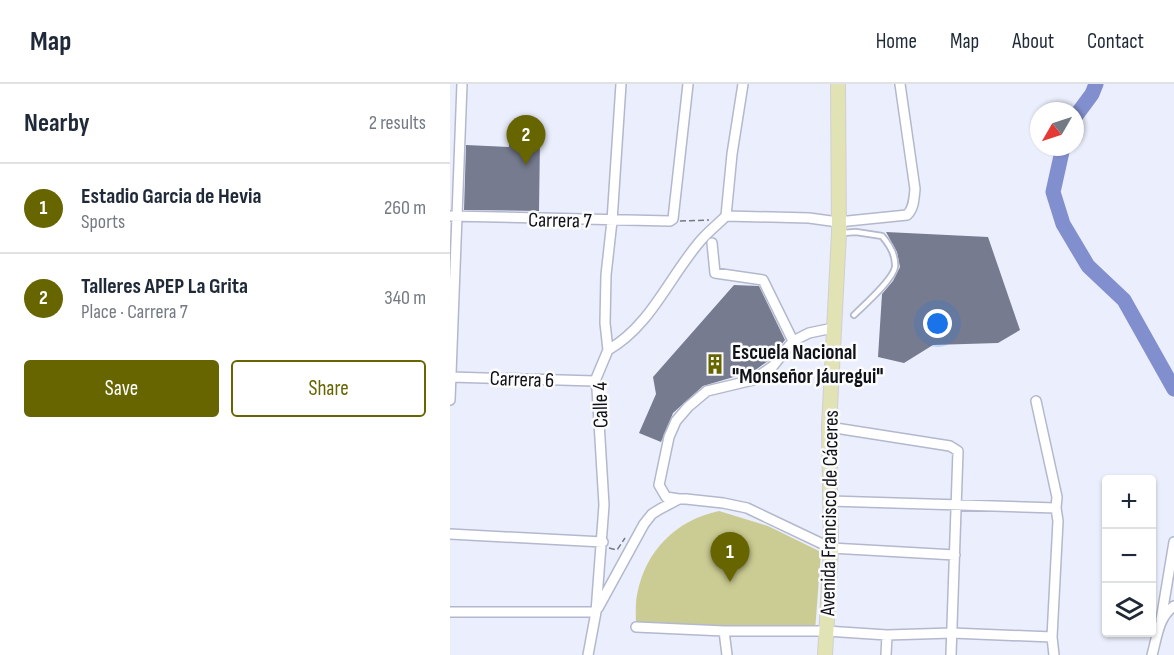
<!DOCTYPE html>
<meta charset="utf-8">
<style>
:root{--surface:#fff;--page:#f2f2f3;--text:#1f2937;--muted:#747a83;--line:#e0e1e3;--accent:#676500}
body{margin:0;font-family:"Sofia Sans Condensed",sans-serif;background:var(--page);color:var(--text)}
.controls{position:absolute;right:18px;bottom:18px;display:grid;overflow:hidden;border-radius:6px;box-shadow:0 2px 4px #0004}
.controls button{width:54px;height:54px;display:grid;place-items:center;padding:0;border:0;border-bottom:2px solid var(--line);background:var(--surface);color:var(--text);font:30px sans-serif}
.compass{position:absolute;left:580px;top:18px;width:54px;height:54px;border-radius:50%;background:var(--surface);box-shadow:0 2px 4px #0004;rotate:231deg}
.you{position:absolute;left:488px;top:240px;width:21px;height:21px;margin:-15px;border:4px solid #fff;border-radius:50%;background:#1a73e8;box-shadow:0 0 0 9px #1a73e833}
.badge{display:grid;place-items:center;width:39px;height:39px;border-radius:50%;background:var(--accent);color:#fff;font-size:20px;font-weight:700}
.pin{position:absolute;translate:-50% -50px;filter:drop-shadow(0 2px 3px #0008)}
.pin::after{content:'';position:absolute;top:32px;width:21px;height:18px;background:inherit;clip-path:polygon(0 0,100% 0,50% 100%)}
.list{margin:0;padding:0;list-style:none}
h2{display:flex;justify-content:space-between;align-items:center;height:78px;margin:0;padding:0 24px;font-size:26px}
h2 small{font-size:20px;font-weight:400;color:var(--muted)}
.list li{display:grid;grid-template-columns:39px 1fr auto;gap:18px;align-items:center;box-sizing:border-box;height:90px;padding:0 24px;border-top:2px solid var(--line)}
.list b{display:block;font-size:22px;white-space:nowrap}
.list p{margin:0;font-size:20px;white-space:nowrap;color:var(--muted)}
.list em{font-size:20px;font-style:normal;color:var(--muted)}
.actions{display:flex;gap:12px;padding:18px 24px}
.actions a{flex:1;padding:14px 0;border:2px solid var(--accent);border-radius:6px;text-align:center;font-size:21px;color:var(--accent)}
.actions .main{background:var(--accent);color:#fff}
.icon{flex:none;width:33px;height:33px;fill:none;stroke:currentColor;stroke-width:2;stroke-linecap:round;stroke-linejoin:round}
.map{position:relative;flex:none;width:724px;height:571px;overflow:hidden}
header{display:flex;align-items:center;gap:36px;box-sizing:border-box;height:84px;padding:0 30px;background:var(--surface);border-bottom:2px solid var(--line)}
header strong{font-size:28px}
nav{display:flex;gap:33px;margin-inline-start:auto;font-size:21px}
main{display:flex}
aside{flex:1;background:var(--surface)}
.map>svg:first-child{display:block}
</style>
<header>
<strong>Map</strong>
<nav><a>Home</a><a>Map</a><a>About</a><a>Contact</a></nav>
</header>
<main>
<aside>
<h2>Nearby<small>2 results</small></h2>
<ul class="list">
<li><span class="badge">1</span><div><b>Estadio Garcia de Hevia</b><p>Sports</p></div><em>260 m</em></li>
<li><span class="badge">2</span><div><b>Talleres APEP La Grita</b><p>Place · Carrera 7</p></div><em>340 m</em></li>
</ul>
<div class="actions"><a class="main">Save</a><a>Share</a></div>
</aside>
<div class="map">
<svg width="724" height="571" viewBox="0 0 724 571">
<rect width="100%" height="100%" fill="#ebeefc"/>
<!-- pitch -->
<path fill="#cbcc93" d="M269,427L318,442L371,468L365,547L186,543C186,533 185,521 187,511C195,467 226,436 269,427Z"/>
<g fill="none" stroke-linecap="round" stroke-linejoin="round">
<!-- river -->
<path stroke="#818fce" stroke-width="15" d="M625,33L642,10L646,0
M613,63L603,108L613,140L638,182L674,216L724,305"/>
</g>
<!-- building -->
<path fill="#767b8f" d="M59,52L90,54L89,127L14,126L16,61L59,63Z
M436,148L538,153L570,246L548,259L483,261L454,279L428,273L432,210L443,197L450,183L447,168Z
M284,201L309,202L335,256L318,277L304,287L253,302L223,329L211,358L189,349L206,310L203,293Z"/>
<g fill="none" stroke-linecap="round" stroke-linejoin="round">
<!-- lane casing -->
<g stroke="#b3b8ce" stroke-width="8">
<path id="lane" d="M392,149L406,148L432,152C439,160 446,171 445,183C443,196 414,221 404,231"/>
</g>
<!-- street casing -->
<g stroke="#b3b8ce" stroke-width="12">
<path id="street" d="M0,132L220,137L223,135L238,0
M276,132L359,134L388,138L457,131C464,125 464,114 465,105L450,0
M262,159L265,189L313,196L343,257
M158,266C201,242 220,191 252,155C259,147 268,140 276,132L282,70L293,0
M0,293L145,297
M0,316L12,0
M586,317L607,413L606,424L608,437L602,553L604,571
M379,343L500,362L508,367L501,571
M229,415L216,413L209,401L219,353L226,337L238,323L257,307L303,296L323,282L343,257L359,249L383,244
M380,417L606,424
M0,450L153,458
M148,524L194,440L202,430L210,425L229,415H236L273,419L297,424L381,464L505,471
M0,528H146
M711,536L724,458
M186,543L274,547H376L437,551L502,549L602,553
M274,547L277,571
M138,571L146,528L154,421L147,305L145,297L158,266L155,239L156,191L162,137L171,0
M436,571L437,551
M702,571C707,554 708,533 724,522"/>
</g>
<!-- primary casing -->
<g stroke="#cfd0d1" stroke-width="16">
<path id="primary" d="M375,571L381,464L379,343L389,149L388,0"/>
</g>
<!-- path -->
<path stroke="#767882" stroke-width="1.5" stroke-dasharray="6 3" stroke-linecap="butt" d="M230,137L259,136
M159,464L167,466L175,454"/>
<!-- lane -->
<use href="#lane" stroke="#fff" stroke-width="4.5"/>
<!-- street -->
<use href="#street" stroke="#fff" stroke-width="9"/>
<!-- primary -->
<use href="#primary" stroke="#e2e3b4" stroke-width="14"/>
</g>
<!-- icons -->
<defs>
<g id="building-bare" transform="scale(1.62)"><path d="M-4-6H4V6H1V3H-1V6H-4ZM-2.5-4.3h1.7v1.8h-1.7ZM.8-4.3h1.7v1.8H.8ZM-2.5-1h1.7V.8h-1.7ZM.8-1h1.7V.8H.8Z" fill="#676500" stroke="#fcfcfc" stroke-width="2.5" paint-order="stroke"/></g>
</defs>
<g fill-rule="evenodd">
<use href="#building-bare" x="265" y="280"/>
</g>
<g text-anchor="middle" stroke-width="5" stroke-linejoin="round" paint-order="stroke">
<!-- street labels -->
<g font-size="21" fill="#101219" stroke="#fcfcfc">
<text transform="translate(110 136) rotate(1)" y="7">Carrera 7</text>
<text transform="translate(72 295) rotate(2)" y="7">Carrera 6</text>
<text transform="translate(150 321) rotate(-91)" y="7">Calle 4</text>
<text transform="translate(379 429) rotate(-89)" y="7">Avenida Francisco de Cáceres</text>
</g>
<!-- poi labels -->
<g font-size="21" font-weight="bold" fill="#101219" stroke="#fcfcfc" text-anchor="start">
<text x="282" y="275">Escuela Nacional<tspan x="282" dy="24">"Monseñor Jáuregui"</tspan></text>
</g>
</g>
</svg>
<div class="controls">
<button>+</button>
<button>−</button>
<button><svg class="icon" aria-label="layers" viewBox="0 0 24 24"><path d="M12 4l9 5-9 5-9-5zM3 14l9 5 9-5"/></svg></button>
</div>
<svg class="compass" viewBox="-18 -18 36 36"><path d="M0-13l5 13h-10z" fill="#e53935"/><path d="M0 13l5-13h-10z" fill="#747a83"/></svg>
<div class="you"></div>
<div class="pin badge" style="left:280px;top:498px">1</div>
<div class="pin badge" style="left:76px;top:81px">2</div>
</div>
</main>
